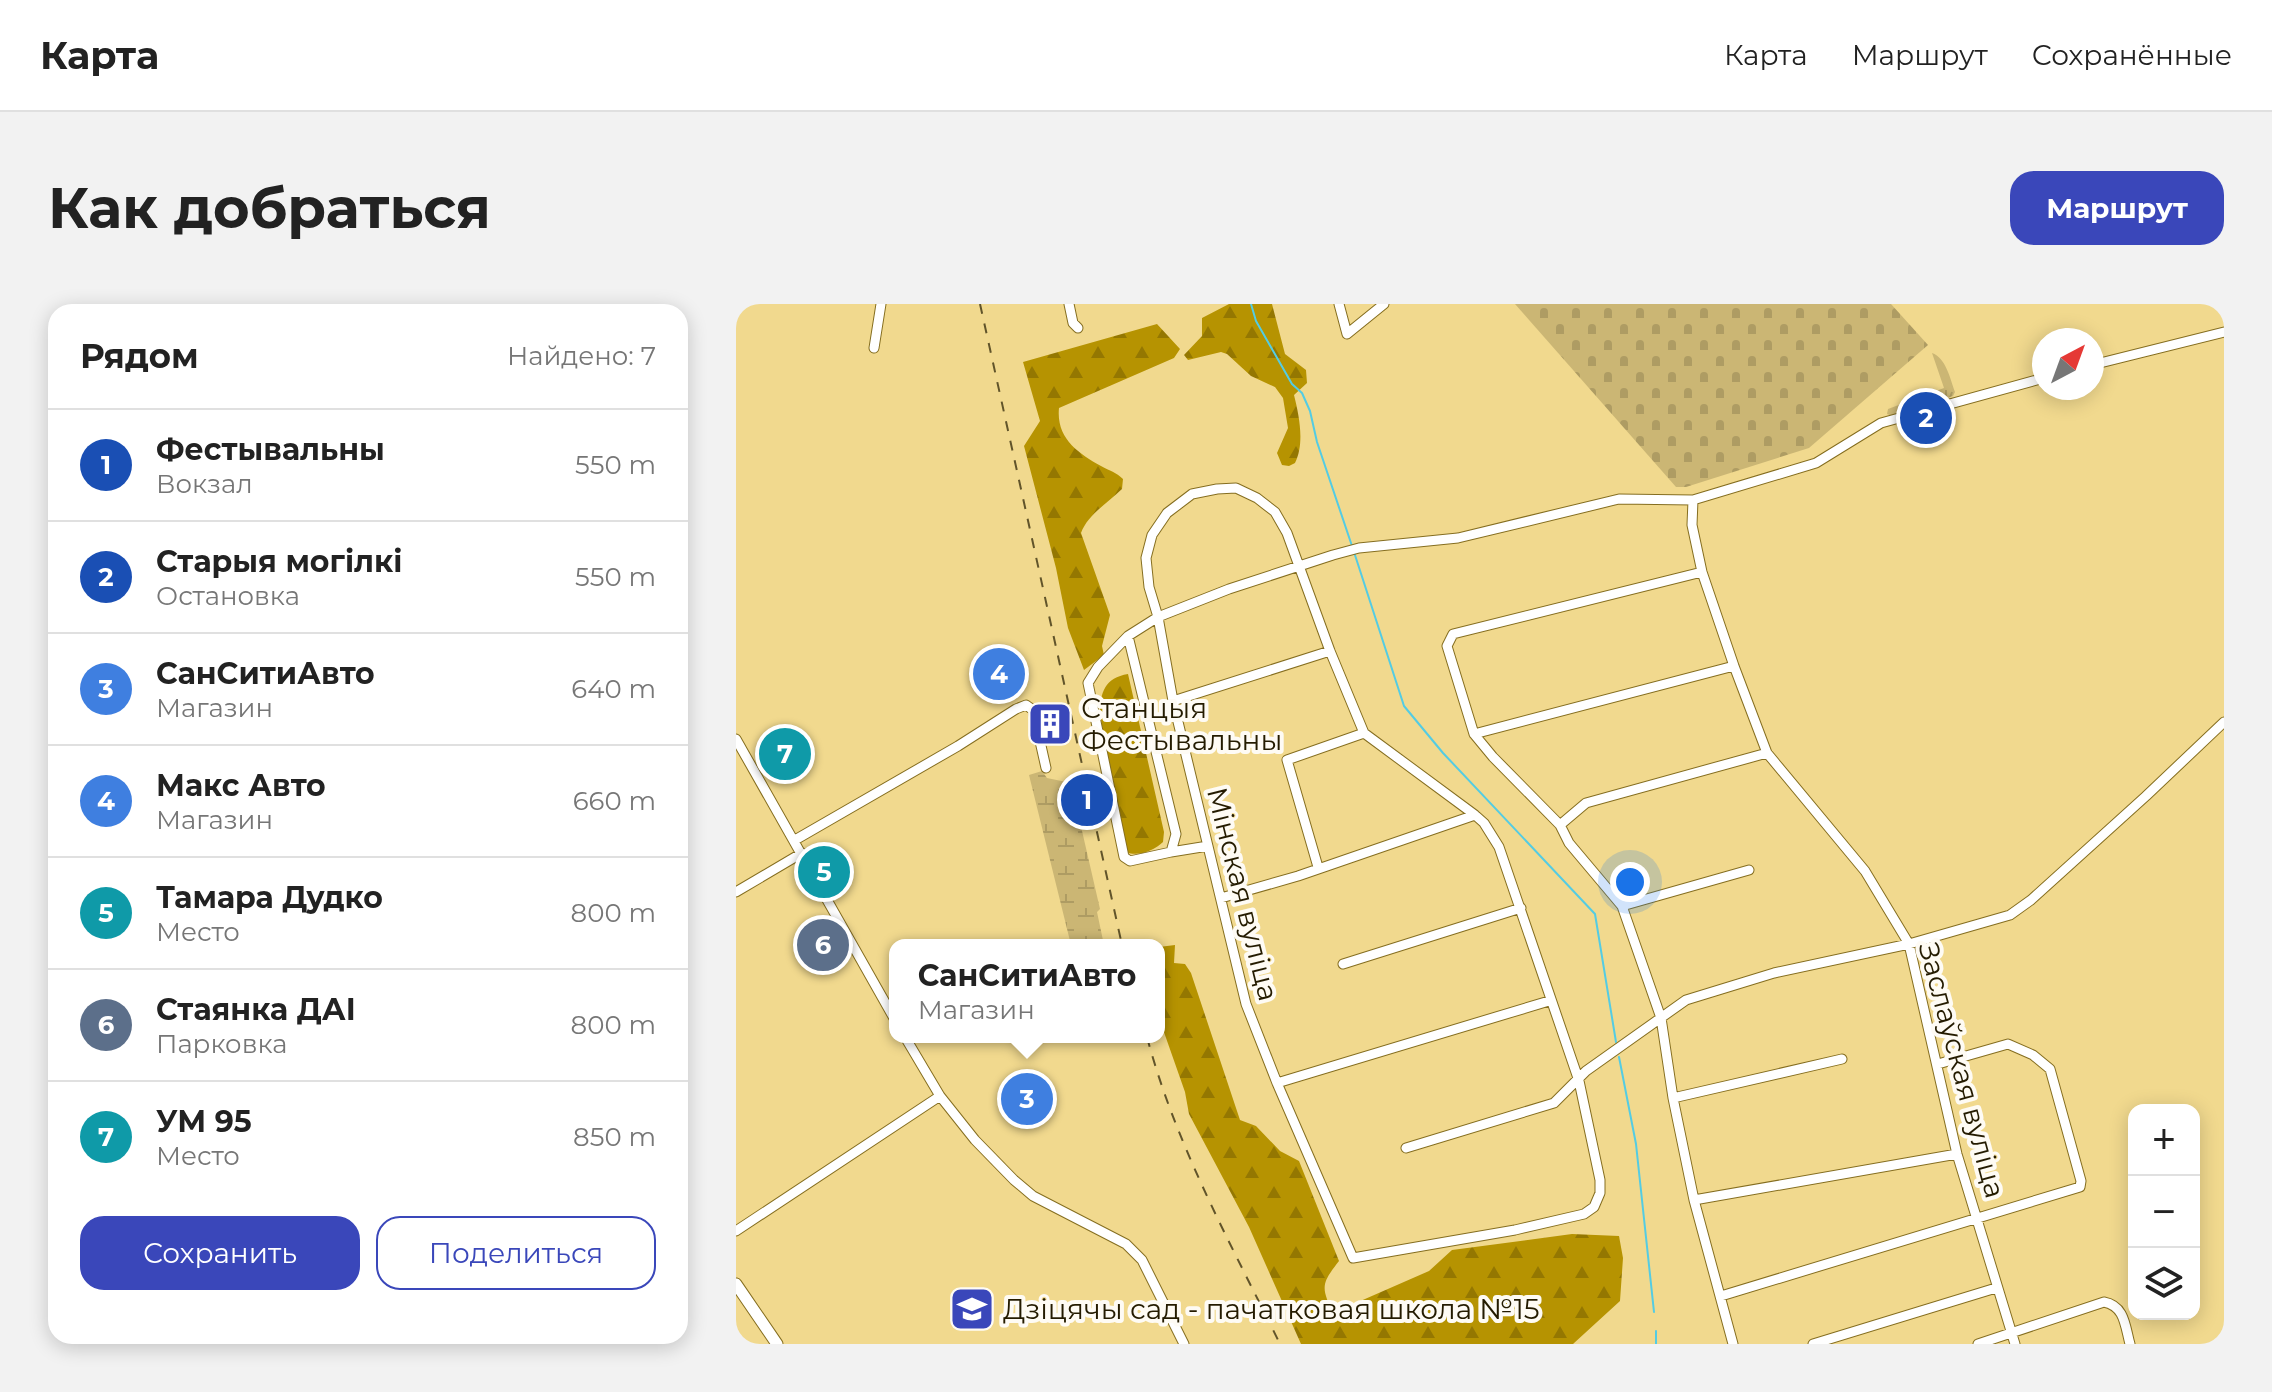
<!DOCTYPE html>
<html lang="ru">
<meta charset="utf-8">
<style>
:root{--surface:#fff;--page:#f2f2f2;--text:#222;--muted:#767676;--line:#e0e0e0;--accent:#3a47ba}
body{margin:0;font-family:Montserrat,sans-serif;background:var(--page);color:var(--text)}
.controls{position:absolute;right:24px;bottom:24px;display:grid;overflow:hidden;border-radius:16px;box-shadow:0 4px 20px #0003}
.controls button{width:72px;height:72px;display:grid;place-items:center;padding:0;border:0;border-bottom:2px solid var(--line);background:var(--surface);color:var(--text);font:40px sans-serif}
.compass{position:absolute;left:1296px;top:24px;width:72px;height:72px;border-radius:50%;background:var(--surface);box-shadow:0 4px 20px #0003;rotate:41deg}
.you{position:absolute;left:894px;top:578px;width:28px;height:28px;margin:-20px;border:6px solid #fff;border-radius:50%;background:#1a73e8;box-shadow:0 0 0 12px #1a73e833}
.badge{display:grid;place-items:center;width:52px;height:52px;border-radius:50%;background:var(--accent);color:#fff;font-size:26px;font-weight:700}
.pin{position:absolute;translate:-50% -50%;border:4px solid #fff;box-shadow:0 2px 8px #0006}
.popup{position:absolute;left:153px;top:635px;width:276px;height:104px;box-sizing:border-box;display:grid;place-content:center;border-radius:16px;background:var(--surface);filter:drop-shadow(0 2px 6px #0005);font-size:26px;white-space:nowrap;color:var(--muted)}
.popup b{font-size:30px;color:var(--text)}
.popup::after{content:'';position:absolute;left:50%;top:100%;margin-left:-16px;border:16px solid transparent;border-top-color:var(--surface)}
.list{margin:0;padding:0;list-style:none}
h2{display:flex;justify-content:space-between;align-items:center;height:104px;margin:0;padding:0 32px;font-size:34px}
h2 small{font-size:26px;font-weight:400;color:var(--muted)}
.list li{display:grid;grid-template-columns:52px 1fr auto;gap:24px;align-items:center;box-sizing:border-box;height:112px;padding:0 32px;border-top:2px solid var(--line)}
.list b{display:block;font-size:30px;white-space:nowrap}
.list p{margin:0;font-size:26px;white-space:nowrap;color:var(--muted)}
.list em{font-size:26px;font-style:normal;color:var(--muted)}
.actions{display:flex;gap:16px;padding:24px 32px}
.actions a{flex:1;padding:18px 0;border:2px solid var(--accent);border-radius:24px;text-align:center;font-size:28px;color:var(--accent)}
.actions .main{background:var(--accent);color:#fff}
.icon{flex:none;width:44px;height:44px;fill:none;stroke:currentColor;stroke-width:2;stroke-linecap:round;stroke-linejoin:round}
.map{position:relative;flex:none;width:1488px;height:1040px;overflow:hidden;border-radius:24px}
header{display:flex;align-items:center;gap:48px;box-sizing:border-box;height:112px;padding:0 40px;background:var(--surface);border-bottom:2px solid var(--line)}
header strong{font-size:38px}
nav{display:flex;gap:44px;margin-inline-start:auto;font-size:28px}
.intro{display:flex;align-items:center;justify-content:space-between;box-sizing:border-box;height:192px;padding:0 48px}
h1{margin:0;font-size:56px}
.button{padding:20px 36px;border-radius:24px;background:var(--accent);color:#fff;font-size:28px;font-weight:700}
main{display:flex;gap:48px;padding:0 48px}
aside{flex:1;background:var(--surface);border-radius:24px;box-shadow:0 4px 20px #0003}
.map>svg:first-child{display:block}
</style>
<header>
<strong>Карта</strong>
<nav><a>Карта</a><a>Маршрут</a><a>Сохранённые</a></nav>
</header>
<div class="intro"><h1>Как добраться</h1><a class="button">Маршрут</a></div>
<main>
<aside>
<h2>Рядом<small>Найдено: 7</small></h2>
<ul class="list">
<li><span class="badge" style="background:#1a4fb4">1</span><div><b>Фестывальны</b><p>Вокзал</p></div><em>550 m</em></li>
<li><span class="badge" style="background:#1a4fb4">2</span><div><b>Старыя могілкі</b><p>Остановка</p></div><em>550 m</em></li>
<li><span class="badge" style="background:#3f7fe0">3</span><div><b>СанСитиАвто</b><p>Магазин</p></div><em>640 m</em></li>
<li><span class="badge" style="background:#3f7fe0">4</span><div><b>Макс Авто</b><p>Магазин</p></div><em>660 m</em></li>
<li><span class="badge" style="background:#0f9aa8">5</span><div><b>Тамара Дудко</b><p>Место</p></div><em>800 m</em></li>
<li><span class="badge" style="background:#5c6f8a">6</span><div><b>Стаянка ДАІ</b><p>Парковка</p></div><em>800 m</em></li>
<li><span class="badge" style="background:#0f9aa8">7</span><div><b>УМ 95</b><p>Место</p></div><em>850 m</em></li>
</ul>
<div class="actions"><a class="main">Сохранить</a><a>Поделиться</a></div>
</aside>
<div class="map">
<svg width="1488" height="1040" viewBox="0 0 1488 1040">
<defs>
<pattern id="grass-tufts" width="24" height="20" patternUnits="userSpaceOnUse" patternTransform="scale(2)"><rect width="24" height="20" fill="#cbb674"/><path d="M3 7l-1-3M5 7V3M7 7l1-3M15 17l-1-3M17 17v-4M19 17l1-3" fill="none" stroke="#ae9c63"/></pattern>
<pattern id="forest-firs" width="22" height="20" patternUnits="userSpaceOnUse" patternTransform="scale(2)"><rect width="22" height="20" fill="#b69301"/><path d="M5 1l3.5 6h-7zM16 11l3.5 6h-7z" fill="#947701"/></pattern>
<pattern id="wetland-marsh" width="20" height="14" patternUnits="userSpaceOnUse" patternTransform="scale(2)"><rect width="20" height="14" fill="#cbb674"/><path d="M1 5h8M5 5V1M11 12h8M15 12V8" fill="none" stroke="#ae9c63"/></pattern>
<pattern id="cemetery-stones" width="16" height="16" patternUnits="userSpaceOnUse" patternTransform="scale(2)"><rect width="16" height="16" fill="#cbb674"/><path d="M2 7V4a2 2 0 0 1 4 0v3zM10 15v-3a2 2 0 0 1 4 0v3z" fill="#ae9c63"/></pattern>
</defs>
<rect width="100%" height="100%" fill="#f1d98e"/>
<!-- grass -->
<path fill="url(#grass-tufts)" d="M1196,49C1210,54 1214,74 1219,88L1217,92L1156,112L1151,110L1152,105L1208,84Z"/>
<!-- forest -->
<path fill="url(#forest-firs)" d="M493,0H536L549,50L570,66L571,79L558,91C563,111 569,139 559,159L553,162L546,161L541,149L552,124L547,94L539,83L515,72L491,50L485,48L452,56L448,51L466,32V14Z
M421,20L444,45L438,54L323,104C320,134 342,149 365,162C374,167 380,168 387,175L386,185C372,199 352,210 345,229L374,311L366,342L368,351L348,366L332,324L320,264L288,142L304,117L287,58Z
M392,370L428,528L427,538C418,547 400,554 388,547L364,410C364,388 369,374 392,370Z
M439,641L438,659L449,660L455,669L504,816L520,822L544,847L563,857L603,957C585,980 585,983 597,1009L693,967L716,946L836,930L883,932L887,954L884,997L837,1040H565L513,923L453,810L449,788L423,714V643Z"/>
<!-- wetland -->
<path fill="url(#wetland-marsh)" d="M306,467L311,474L335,479L364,605L361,608L368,641H335L293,471Z"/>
<!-- cemetery -->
<path fill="url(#cemetery-stones)" d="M779,0H1155L1192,41L1073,144L950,183H940Z"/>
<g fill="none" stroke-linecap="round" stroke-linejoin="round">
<!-- stream -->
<path stroke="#54cce3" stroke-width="2" d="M515,0L520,17L556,80L566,89L574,107L581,138L616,242
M618,248L668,402L707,449L859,610L880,738
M883,753L900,840L918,1008
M920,1040V1027"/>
<!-- minor casing -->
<g stroke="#856e20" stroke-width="11">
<path id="minor" d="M333,0L337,19L342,24
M603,0L611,30L648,0
M138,44L145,0
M1356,61L1488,28
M500,184L521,194L539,208L551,229L594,347L628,429L739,511L748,519L763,543L843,777L864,876V889L858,903L848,910L779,926L617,954L541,779L510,700L437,397L422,313L413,283L410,254L416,231L431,209L456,190L481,185Z
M957,196L956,221L966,268L998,362L1031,449L1129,567L1173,640L1221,850L1279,1040
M966,268L717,330L711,342L738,430L757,453L824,521L833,539L886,602L925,714L937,794L958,896L997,1040
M392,332L440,530L435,548L394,557L388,553L352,379L362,363L392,332L422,313L493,285L597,251L623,244L722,234L883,195L957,196L1080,159L1145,119L1308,74
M437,397L594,347
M738,430L998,362
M0,435L159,716
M824,521L850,499L1031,449
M59,536L222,442L280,405L290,401L297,406L310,464
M435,548L472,542
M582,563L551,456L628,429
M0,588L66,549
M485,594L562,572L739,511
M886,602L1013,566
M607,660L785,604
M169,733L204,792L239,836L278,876L297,892L390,940L406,956L448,1040
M541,779L813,697
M937,794L1106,755
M670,844L818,799L850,767L950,696L1038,669L1173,640L1274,611L1295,596L1410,492L1488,418
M958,896L1221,850
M0,927L204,792
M985,992L1344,883L1345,877L1314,765L1297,751L1272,740L1202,760
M1077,1040L1260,984
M1242,1040L1368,998C1389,1002 1389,1022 1394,1040"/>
</g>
<!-- major casing -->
<g stroke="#856e20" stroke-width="13">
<path id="major" d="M0,980L41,1040"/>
</g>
<!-- minor -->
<use href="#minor" stroke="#fff" stroke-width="9"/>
<!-- major -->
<use href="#major" stroke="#fff" stroke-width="11"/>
<!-- rail -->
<path stroke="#61542a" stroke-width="2" stroke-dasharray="10 10" stroke-linecap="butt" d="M244,0L386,641
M411,733C440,842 495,940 544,1040"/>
</g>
<!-- icons -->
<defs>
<g id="building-square" transform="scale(2.3)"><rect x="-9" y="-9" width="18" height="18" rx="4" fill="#3a47ba" stroke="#fefbf4"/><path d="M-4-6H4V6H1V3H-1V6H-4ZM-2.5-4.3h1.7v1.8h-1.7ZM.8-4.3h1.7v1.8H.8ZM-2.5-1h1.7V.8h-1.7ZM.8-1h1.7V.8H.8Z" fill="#fff"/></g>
<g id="school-square" transform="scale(2.3)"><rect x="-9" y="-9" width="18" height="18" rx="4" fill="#3a47ba" stroke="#fefbf4"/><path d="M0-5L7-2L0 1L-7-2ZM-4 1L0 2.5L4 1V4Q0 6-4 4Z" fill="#fff"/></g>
</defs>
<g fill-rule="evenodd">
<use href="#building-square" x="314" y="420"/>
<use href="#school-square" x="236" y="1005"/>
</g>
<g text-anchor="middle" stroke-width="8" stroke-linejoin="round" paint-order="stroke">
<!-- poi labels -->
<g font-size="28" fill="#241b00" stroke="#fefbf4" text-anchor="start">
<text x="345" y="414">Станцыя<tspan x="345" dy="32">Фестывальны</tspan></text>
<text x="267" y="1015">Дзіцячы сад - пачатковая школа №15</text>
</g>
<!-- street labels -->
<g font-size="28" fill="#241b00" stroke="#fefbf4">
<text transform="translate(507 590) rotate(76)" y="10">Мінская вуліца</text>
<text transform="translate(1226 766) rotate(75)" y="10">Заслаўская вуліца</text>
</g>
</g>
</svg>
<div class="controls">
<button>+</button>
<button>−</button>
<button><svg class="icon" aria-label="layers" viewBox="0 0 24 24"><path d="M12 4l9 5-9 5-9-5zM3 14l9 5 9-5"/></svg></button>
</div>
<svg class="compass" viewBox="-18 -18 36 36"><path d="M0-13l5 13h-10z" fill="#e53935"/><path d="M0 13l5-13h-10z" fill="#767676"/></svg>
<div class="you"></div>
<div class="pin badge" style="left:351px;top:496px;background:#1a4fb4">1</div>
<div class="pin badge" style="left:1190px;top:114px;background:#1a4fb4">2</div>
<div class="pin badge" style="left:291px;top:795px;background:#3f7fe0">3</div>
<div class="popup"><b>СанСитиАвто</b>Магазин</div>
<div class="pin badge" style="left:263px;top:370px;background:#3f7fe0">4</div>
<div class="pin badge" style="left:88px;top:568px;background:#0f9aa8">5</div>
<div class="pin badge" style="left:87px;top:641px;background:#5c6f8a">6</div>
<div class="pin badge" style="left:49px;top:450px;background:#0f9aa8">7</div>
</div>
</main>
